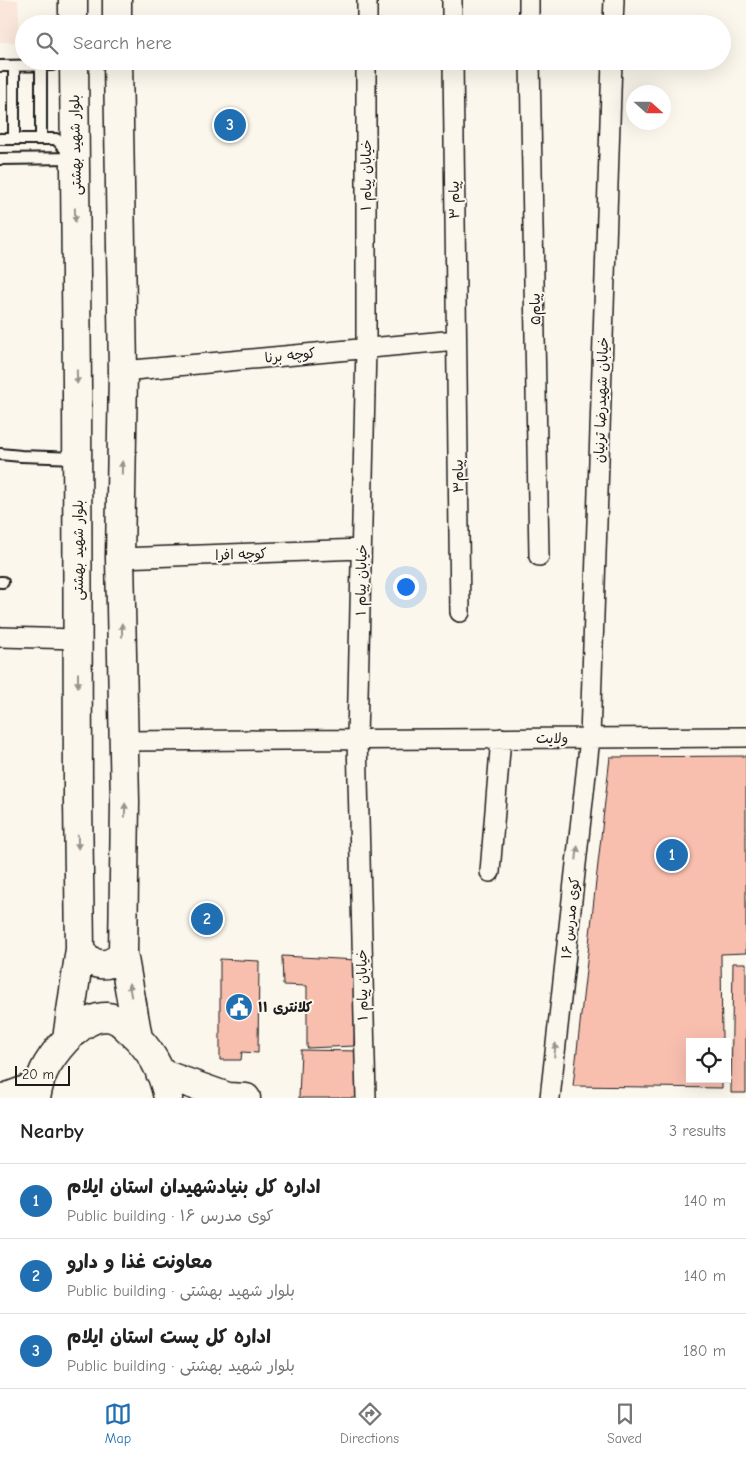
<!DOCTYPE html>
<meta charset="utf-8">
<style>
:root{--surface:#fff;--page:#f2f2f2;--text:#222;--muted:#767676;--line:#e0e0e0;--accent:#1f6fb2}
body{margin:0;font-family:"Comic Neue","Playpen Sans Arabic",sans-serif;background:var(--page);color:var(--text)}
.controls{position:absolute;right:15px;bottom:15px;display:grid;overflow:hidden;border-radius:0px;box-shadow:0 5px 20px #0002}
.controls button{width:45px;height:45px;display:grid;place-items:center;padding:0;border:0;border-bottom:1px solid var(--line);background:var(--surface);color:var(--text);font:25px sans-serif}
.compass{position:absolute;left:626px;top:85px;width:45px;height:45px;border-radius:50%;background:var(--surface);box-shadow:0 5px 20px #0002;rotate:111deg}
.scale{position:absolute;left:15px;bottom:12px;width:55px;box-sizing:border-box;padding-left:5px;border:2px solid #1c1c1c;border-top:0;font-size:14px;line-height:18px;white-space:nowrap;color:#1c1c1c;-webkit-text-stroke:4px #fbf7ec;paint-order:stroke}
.you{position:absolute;left:405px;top:586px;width:18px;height:18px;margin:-12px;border:4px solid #fff;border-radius:50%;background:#1a73e8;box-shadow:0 0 0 8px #1a73e833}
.badge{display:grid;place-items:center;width:32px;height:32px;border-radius:50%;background:var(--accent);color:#fff;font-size:16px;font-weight:700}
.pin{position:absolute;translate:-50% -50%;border:2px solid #fff;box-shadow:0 1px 5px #0006}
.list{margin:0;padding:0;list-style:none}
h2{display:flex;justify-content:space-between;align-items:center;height:65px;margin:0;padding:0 20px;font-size:21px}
h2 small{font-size:16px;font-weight:400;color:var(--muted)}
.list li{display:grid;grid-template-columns:32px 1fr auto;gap:15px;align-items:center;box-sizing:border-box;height:75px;padding:0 20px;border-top:1px solid var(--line)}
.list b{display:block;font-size:19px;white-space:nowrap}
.list p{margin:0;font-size:16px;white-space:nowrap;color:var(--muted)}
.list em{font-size:16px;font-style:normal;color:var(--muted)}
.icon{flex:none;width:28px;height:28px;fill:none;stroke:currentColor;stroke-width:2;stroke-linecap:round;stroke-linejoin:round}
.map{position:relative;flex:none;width:746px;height:1098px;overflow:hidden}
.search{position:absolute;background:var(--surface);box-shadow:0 5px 20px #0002;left:15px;right:15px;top:15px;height:55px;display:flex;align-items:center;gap:12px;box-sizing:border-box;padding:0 18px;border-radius:28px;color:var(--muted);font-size:19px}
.sheet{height:290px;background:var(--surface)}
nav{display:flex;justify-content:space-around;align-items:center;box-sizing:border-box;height:70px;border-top:1px solid var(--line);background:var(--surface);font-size:14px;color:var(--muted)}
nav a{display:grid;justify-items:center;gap:2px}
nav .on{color:var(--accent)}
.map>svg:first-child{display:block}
</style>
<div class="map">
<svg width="746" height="1098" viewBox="0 0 746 1098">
<rect width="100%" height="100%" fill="#fbf7ec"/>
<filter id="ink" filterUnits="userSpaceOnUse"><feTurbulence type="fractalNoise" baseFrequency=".02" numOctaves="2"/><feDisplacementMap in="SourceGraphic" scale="10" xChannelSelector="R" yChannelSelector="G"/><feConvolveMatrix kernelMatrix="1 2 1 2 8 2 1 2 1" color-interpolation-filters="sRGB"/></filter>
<g filter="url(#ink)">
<!-- built -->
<path fill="#fae6da" d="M0,0H18L20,42H0Z"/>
<!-- building -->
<path fill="#f8bfaf" stroke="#1c1c1c" d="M746,756V953L721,954L722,1042H690V1079H722V1088L573,1086L610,757Z
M282,956L357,960L354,1046L307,1048V986L283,985Z
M220,959L259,961L258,1053L242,1052L241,1060H220Z
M733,963H746V1093H731Z
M301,1050L359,1051L357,1098H299Z"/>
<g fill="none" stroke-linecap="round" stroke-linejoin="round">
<!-- service casing -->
<g stroke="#1c1c1c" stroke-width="14">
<path id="service" d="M0,66L52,65L56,61
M41,138V65
M0,139H56L70,154
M14,139V66
M0,159L73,158
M0,454L21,456L77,458
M0,582H3"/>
</g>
<!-- minor casing -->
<g stroke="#1c1c1c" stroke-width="22">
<path id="minor" d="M452,0V24
M529,0V24
M367,24V0
M613,24L614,0
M453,61L460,612
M530,61L539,556
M123,371L456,340
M120,558L361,549
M0,637L78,639
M124,741L746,737
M490,872L501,738
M366,1098L357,739L366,347V61
M550,1098L590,738L612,61"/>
</g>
<!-- secondary casing -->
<g stroke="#1c1c1c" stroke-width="31">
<path id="secondary" d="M73,0V24
M117,0V24
M118,61L123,371L120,558L125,802L123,953L138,1038
M80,949C91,967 109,970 123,953
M67,1039L80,949L78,801L77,387L74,61
M160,1073L228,1097L246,1098
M4,1098L39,1085
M36,1098C38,1087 41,1075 47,1065C58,1047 83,1016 107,1017C117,1018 122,1023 129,1030C150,1048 163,1071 168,1098"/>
</g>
<!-- service -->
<use href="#service" stroke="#fbf7ec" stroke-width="10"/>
<!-- minor -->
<use href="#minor" stroke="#fbf7ec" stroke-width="19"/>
<!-- secondary -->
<use href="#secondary" stroke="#fbf7ec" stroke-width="28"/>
</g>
<!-- one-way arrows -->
<defs><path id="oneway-solid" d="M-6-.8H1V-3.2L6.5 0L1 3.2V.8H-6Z" transform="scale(1.25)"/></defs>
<g fill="#97948e">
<use href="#oneway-solid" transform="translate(75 215) rotate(89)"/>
<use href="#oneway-solid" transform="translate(77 377) rotate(89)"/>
<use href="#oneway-solid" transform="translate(122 468) rotate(-89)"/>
<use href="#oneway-solid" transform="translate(122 630) rotate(-91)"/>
<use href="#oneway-solid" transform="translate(78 680) rotate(90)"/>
<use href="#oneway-solid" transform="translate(125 810) rotate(-89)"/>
<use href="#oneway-solid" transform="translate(78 842) rotate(89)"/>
<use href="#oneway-solid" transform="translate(577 853) rotate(-84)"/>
<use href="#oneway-solid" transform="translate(130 990) rotate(-100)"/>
<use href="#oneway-solid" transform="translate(555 1050) rotate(-84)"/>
</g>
</g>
<!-- icons -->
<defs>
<g id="civic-disc" transform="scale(1.4375)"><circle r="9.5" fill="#1f6fb2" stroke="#fbf7ec"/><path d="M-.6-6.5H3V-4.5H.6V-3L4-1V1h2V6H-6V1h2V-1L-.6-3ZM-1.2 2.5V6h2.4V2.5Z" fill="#fff"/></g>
</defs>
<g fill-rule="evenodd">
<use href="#civic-disc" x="239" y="1007"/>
</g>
<g text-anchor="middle" stroke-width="4" stroke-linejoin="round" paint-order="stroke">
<!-- street labels -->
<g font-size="14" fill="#1c1c1c" stroke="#fbf7ec">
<text transform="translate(75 145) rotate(-91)" y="5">بلوار شهید بهشتی</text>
<text transform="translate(366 175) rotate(-90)" y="5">خیابان پیام ۱</text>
<text transform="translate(454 200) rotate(-91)" y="5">پیام ۳</text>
<text transform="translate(535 309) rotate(-91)" y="5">پیام۵</text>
<text transform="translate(290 355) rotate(-6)" y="5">کوچه برنا</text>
<text transform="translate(601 400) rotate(-88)" y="5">خیابان شهیدرضا ترنیان</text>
<text transform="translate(458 476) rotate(-91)" y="5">پیام۳</text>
<text transform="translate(78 550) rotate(-90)" y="5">بلوار شهید بهشتی</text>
<text transform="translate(241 554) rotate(-2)" y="5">کوچه افرا</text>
<text transform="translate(361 580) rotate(-89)" y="5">خیابان پیام ۱</text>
<text x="552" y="743">ولایت</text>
<text transform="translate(570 918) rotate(-84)" y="5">کوی مدرس ۱۶</text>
<text transform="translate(362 985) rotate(-91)" y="5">خیابان پیام ۱</text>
</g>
<!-- poi labels -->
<g font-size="14" font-weight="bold" fill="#1c1c1c" stroke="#fbf7ec" text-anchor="start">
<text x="258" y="1012">کلانتری ۱۱</text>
</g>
</g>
</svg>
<div class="controls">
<button><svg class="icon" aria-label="locate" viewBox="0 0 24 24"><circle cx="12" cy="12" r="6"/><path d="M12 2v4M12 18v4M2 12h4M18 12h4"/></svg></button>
</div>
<svg class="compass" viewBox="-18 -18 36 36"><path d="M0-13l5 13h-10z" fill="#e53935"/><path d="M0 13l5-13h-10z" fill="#767676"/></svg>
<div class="scale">20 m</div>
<div class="you"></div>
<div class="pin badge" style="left:672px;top:855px">1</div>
<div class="pin badge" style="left:207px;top:919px">2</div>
<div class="pin badge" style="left:230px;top:125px">3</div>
<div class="search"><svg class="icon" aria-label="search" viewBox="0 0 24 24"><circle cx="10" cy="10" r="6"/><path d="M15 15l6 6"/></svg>Search here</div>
</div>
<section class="sheet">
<h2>Nearby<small>3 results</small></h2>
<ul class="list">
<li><span class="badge">1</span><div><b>اداره کل بنیادشهیدان استان ایلام</b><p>Public building · کوی مدرس ۱۶</p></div><em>140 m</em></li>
<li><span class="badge">2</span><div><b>معاونت غذا و دارو</b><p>Public building · بلوار شهید بهشتی</p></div><em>140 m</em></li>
<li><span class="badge">3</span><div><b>اداره کل پست استان ایلام</b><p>Public building · بلوار شهید بهشتی</p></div><em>180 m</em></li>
</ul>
</section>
<nav>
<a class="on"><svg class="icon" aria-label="map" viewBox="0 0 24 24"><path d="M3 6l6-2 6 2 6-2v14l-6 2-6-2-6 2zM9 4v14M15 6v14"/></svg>Map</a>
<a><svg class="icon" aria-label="directions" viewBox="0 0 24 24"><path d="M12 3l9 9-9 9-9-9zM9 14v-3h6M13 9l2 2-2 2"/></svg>Directions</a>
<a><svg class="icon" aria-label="saved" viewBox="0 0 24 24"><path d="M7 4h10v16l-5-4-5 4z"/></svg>Saved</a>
</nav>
